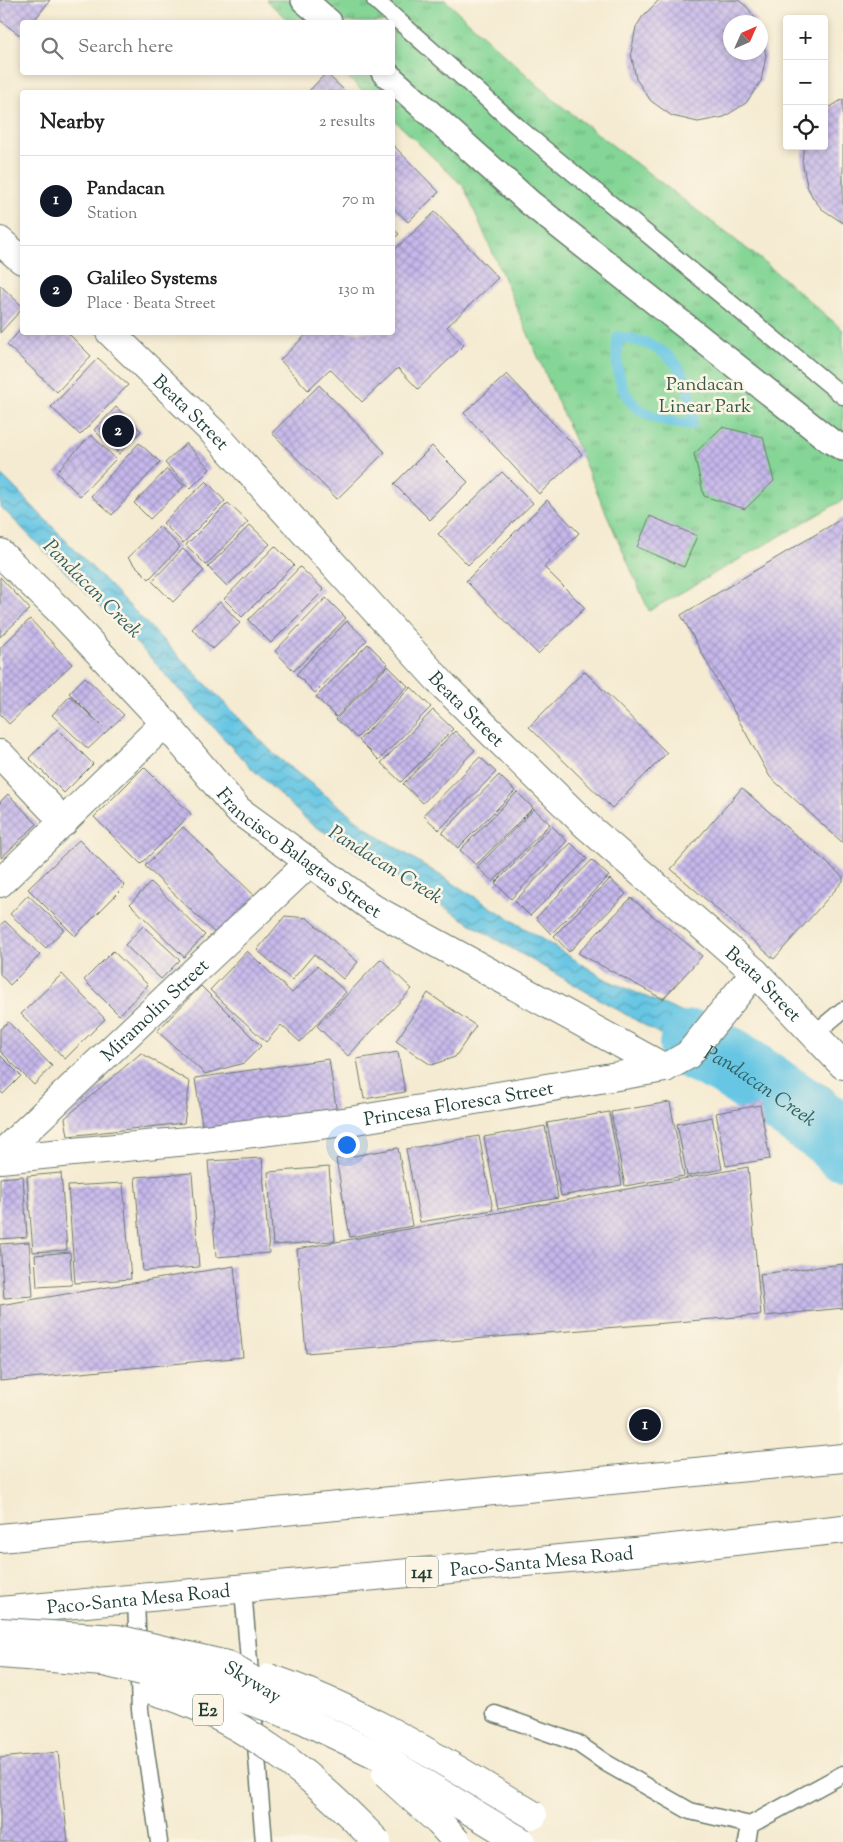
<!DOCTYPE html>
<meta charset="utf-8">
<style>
:root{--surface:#fff;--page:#f2f2f2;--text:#222;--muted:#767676;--line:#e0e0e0;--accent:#111827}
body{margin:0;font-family:"Sorts Mill Goudy",serif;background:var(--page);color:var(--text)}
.controls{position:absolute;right:15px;top:15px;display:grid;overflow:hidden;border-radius:5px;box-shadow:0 2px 8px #0003}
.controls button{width:45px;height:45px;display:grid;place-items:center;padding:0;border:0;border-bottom:1px solid var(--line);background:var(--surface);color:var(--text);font:25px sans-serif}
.compass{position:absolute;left:723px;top:15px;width:45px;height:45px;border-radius:50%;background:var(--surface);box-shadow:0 2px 8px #0003;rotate:45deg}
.you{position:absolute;left:346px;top:1144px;width:18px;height:18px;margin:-12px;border:4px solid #fff;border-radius:50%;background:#1a73e8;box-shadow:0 0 0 8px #1a73e833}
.badge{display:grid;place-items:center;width:32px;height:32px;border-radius:50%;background:var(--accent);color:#fff;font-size:16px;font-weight:700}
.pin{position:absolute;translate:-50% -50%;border:2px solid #fff;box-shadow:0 1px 5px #0006}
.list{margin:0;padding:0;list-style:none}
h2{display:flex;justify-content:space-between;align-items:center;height:65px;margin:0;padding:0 20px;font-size:21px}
h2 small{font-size:16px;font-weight:400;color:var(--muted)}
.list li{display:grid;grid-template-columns:32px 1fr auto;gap:15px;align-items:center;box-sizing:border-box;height:90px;padding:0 20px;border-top:1px solid var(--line)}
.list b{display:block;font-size:19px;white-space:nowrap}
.list p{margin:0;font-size:16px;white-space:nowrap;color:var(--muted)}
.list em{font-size:16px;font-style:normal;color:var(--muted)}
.icon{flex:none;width:28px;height:28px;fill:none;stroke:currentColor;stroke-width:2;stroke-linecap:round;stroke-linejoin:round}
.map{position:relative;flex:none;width:843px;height:1842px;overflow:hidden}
.search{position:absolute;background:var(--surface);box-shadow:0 2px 8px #0003;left:20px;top:20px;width:375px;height:55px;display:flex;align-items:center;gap:12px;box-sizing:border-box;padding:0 18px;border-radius:5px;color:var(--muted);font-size:19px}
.panel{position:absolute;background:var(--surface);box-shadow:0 2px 8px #0003;left:20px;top:90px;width:375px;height:245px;border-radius:5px}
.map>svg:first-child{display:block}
</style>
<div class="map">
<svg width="843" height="1842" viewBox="0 0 843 1842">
<defs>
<pattern id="park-tufts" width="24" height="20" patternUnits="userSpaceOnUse" patternTransform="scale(1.25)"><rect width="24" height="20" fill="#84d596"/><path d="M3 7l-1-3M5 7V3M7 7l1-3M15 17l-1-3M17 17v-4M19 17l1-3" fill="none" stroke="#6bae7b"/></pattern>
<pattern id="water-waves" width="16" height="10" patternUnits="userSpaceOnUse" patternTransform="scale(1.25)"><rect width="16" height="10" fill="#66c6e4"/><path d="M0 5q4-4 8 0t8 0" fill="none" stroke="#53a2ba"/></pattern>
<pattern id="building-cross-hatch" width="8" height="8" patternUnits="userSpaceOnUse" patternTransform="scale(1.25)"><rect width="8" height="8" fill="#c6b8ec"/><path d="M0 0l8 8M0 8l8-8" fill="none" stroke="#a097c0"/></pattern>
</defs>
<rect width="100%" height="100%" fill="#fcf5e5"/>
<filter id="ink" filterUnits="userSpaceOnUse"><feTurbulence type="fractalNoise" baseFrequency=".02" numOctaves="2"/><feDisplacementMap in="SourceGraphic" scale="10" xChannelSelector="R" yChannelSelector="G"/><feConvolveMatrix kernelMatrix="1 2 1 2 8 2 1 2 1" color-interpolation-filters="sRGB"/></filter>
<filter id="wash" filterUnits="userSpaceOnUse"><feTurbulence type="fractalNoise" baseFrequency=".0096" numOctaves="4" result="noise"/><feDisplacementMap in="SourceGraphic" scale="20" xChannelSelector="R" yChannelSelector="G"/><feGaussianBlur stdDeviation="1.12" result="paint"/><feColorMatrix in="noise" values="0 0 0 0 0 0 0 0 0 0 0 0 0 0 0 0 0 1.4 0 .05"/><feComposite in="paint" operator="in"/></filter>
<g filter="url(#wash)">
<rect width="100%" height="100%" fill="#f5ebd2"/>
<!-- park -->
<path fill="url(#park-tufts)" stroke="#528965" d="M266,0H445L555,101L764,262L843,330V500L649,611L464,187L393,119L392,92H364L343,73L392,72V22H290Z"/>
<!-- water -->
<path fill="url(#water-waves)" stroke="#42828c" d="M0,473L276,756L376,835L607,980L750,1042L831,1089L843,1101V1145L824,1118L729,1073L670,1040L492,937L310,823L246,763L148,655L0,506Z"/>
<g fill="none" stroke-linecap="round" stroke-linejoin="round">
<!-- stream -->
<path stroke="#66c6e4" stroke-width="11" d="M618,337C671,343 693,372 692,424C633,420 612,396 618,337Z"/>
<!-- river -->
<path stroke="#66c6e4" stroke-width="70" id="s1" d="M694,1045L729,1062L833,1134L843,1145"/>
</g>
<g id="blocks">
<!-- building -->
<path fill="url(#building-cross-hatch)" d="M0,0H50L33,22H22V37L0,20Z
M659,0H738L747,7L758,22H730V52H760L761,29L766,56L761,81L746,103L724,117L698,122L672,116L651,101L636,79L631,53L636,27L643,16Z
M326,73L346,92H308Z
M843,99V223L822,209L813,198L807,186L802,160L804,146H824V111Z
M392,144L439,192L408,222L392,207Z
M435,212L498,278L447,327L464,345L418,389L398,368L362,402L330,369L308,390L280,360L309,332H392V252Z
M392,228L399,234L392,240Z
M0,285L22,306V309L0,333Z
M22,328V332H67L91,356L57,392L7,345Z
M98,358L128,385L80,435L51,407Z
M507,374L582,454L539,494L464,413Z
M319,385L385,452L337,499L272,433Z
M116,407L141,431L119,454L94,430Z
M722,427L763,437L774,481L745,509L704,496L694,454Z
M91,435L116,459L80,496L56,472Z
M139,443L160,462L112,515L91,496Z
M186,443L210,469L190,489L165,463Z
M432,446L468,482L430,520L394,484Z
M167,469L184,486L150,519L134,503Z
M502,472L533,503L468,565L438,534Z
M206,481L225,501L183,543L163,523Z
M547,500L579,533L544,567L585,608L538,654L466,581Z
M228,503L248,522L206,565L186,545Z
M650,516L697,536L684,567L637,547Z
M843,518V843L770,777L681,615Z
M250,525L270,544L227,586L208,567Z
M159,526L180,547L149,579L128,558Z
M275,546L294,565L242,617L224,599Z
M183,549L204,571L173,602L152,581Z
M300,567L324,590L271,643L248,620Z
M0,577L30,609L0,637Z
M326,598L346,618L294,671L275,651Z
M220,602L240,623L213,649L192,629Z
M30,619L72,664L9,724L0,714V648Z
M347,621L367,640L315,693L296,674Z
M368,644L388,664L336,717L316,697Z
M388,666L408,686L357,738L336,719Z
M584,671L667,753L612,808L529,727Z
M85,677L124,715L88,749L52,715L70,696L103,727L69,693Z
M411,687L431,707L379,760L359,740Z
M433,710L453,729L401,782L381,763Z
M58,729L93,764L64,793L29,758Z
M455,731L475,750L423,803L403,784Z
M480,757L496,772L439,830L423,815Z
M144,767L191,814L141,864L94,817Z
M499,775L515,791L458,848L442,833Z
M742,788L843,877V881L774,959L671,869Z
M517,792L533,808L476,865L460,850Z
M8,794L37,824L1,858L0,802Z
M534,809L550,824L493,882L477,867Z
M552,826L567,841L511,899L495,883Z
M183,827L257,898L219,937L145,866Z
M79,840L125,886L75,936L28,889Z
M571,843L587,859L530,916L515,901Z
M592,860L609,876L551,934L536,918Z
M610,879L626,894L569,952L554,936Z
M151,882L205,935L184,957L130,904Z
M28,895L64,929L46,948L10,914Z
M631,898L702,956L663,999L578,953Z
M285,916L307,918L358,962L343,979L314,954L292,980L257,950Z
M5,921L40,955L10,985L0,974V925Z
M143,926L180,960L161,979L125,945Z
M113,951L148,985L119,1015L84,980Z
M247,951L292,993L317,966L346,992L300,1042L281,1025L266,1042L210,990Z
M381,959L412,989L348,1056L317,1026Z
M62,974L105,1019L65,1059L21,1014Z
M201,986L261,1046L244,1063L205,1074L157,1031Z
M428,993L476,1026L455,1057L431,1065L396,1041Z
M8,1022L52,1066L34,1085L0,1051V1029Z
M398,1052L405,1092L364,1099L357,1059Z
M141,1053L190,1082L184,1123L68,1136L65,1118Z
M0,1055L21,1076L3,1094L0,1091Z
M329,1059L337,1114L203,1132L195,1078Z
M670,1102L684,1176L625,1186L611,1112Z
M760,1105L770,1159L726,1166L716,1113Z
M609,1112L622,1185L561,1196L547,1123Z
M712,1117L722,1169L687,1176L677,1124Z
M545,1126L558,1198L498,1209L484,1137Z
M479,1136L493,1210L420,1222L406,1149Z
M398,1148L412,1226L350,1237L336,1159Z
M262,1158L269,1253L216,1257L208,1161Z
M329,1167L335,1241L273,1245L268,1172Z
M748,1167L761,1315L306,1353L297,1249Z
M61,1173L67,1250L33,1252L27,1176Z
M192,1173L199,1267L143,1271L135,1177Z
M23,1176L27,1237L0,1239V1178Z
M123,1183L131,1279L75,1283L68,1186Z
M29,1242L33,1296L4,1298L0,1244Z
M70,1252L72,1285L37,1287L35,1255Z
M843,1264V1308L765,1316L760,1274Z
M234,1266L243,1357L0,1381V1305Z
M58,1752L68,1842H0V1758Z"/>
</g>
</g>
<g filter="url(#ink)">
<use href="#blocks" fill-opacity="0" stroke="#6a7a6b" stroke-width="1"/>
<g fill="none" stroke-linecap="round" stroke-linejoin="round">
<!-- service casing -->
<g stroke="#6a7a6b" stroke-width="19">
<path id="service" d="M375,0L525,133L843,396
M814,1034L843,1010
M243,1589L264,1842
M136,1599L140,1710L159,1842
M495,1714L577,1743L606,1763L690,1811L750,1825
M747,1842L750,1825L843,1774"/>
</g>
<!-- pedestrian casing -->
<g stroke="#6a7a6b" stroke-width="28">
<path id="pedestrian" d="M304,0L329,22
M384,72L529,202L829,440L843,448"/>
</g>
<!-- minor casing -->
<g stroke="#6a7a6b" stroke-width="30">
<g id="minor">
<path id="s2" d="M0,553L61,612L165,723L238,810L374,909L665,1068"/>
<path d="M0,754L64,822"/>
<path d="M0,883L165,723"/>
<path id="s3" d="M0,1155L309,863"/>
<path id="s4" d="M0,1159L188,1141L344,1122L665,1068L688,1055L755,972"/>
</g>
</g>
<!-- secondary casing -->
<g stroke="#6a7a6b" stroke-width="30">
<g id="secondary">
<path d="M0,241L22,260"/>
<path id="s5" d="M110,332L214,433L444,686L587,826L755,972L843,1065"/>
</g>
</g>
<!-- primary casing -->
<g stroke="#6a7a6b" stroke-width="30">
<g id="primary">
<path d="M0,1538L843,1458"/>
<path id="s6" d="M0,1611L645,1551L843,1529"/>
</g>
</g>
<!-- service -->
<use href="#service" stroke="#fff" stroke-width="16"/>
<!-- pedestrian -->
<use href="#pedestrian" stroke="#fff" stroke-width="25"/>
<!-- minor -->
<use href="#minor" stroke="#fff" stroke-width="28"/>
<!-- secondary -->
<use href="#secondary" stroke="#fff" stroke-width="28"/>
<!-- primary -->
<use href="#primary" stroke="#fff" stroke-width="28"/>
<!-- motorway-bridge casing -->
<g stroke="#6a7a6b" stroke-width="30" stroke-linecap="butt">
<g id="motorway-bridge">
<path id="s7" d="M0,1632L118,1639L227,1665L290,1703"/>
<path d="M0,1654L103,1662L213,1688L302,1719L379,1756L522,1842"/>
<path d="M269,1678C365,1710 447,1764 533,1815"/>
<path d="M152,1690C242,1716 314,1776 377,1842"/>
<path d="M386,1774L439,1822L457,1842"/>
</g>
</g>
<!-- motorway-bridge -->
<use href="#motorway-bridge" stroke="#fff" stroke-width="28"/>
</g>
</g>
<g text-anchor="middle" stroke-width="5" stroke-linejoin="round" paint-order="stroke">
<!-- shield labels -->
<g fill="#fcf5e5" stroke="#617469" stroke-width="1">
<rect x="406" y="1556.5" width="32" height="31" rx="4"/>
<rect x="193" y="1694.5" width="30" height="31" rx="4"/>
</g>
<g font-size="18" font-weight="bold" fill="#1f3d34">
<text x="422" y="1578">141</text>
<text x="208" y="1716">E2</text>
</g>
<!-- park labels -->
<g font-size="19" fill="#335b48" stroke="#fcf5e5">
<text x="705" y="390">Pandacan<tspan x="705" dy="22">Linear Park</tspan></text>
</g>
<!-- street labels -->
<g font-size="19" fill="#1f3d34" stroke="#fcf5e5">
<text dy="7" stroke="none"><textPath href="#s5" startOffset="114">Beata Street</textPath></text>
<text dy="7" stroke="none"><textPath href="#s5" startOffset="519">Beata Street</textPath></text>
<text dy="7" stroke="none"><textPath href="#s2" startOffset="425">Francisco Balagtas Street</textPath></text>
<text dy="7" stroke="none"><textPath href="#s5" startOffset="924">Beata Street</textPath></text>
<text dy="7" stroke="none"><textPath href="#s3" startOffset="212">Miramolin Street</textPath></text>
<text dy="7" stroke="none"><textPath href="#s4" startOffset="462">Princesa Floresca Street</textPath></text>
<text dy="7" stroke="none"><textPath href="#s6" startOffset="544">Paco-Santa Mesa Road</textPath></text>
<text dy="7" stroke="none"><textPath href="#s6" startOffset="139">Paco-Santa Mesa Road</textPath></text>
<text dy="7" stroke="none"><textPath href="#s7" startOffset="261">Skyway</textPath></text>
</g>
<!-- water labels -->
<g font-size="20" font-style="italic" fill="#315f60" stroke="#fcf5e5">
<text transform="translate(93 588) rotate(45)" y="7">Pandacan Creek</text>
<text transform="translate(386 864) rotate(32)" y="7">Pandacan Creek</text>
<text dy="7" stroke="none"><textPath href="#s1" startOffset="78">Pandacan Creek</textPath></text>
</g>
</g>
</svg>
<div class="controls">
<button>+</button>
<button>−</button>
<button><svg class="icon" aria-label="locate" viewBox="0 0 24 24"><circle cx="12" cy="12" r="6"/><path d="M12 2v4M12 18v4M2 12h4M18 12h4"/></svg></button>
</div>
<svg class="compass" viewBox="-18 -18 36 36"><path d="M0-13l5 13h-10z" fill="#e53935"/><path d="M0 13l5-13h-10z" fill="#767676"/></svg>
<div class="you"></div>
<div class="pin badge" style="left:645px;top:1425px">1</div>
<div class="pin badge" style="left:118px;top:431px">2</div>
<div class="search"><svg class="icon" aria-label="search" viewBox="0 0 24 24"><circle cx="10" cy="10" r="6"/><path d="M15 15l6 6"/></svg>Search here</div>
<section class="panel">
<h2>Nearby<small>2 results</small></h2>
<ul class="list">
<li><span class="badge">1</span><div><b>Pandacan</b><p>Station</p></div><em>70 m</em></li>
<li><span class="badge">2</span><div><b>Galileo Systems</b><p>Place · Beata Street</p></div><em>130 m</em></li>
</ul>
</section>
</div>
